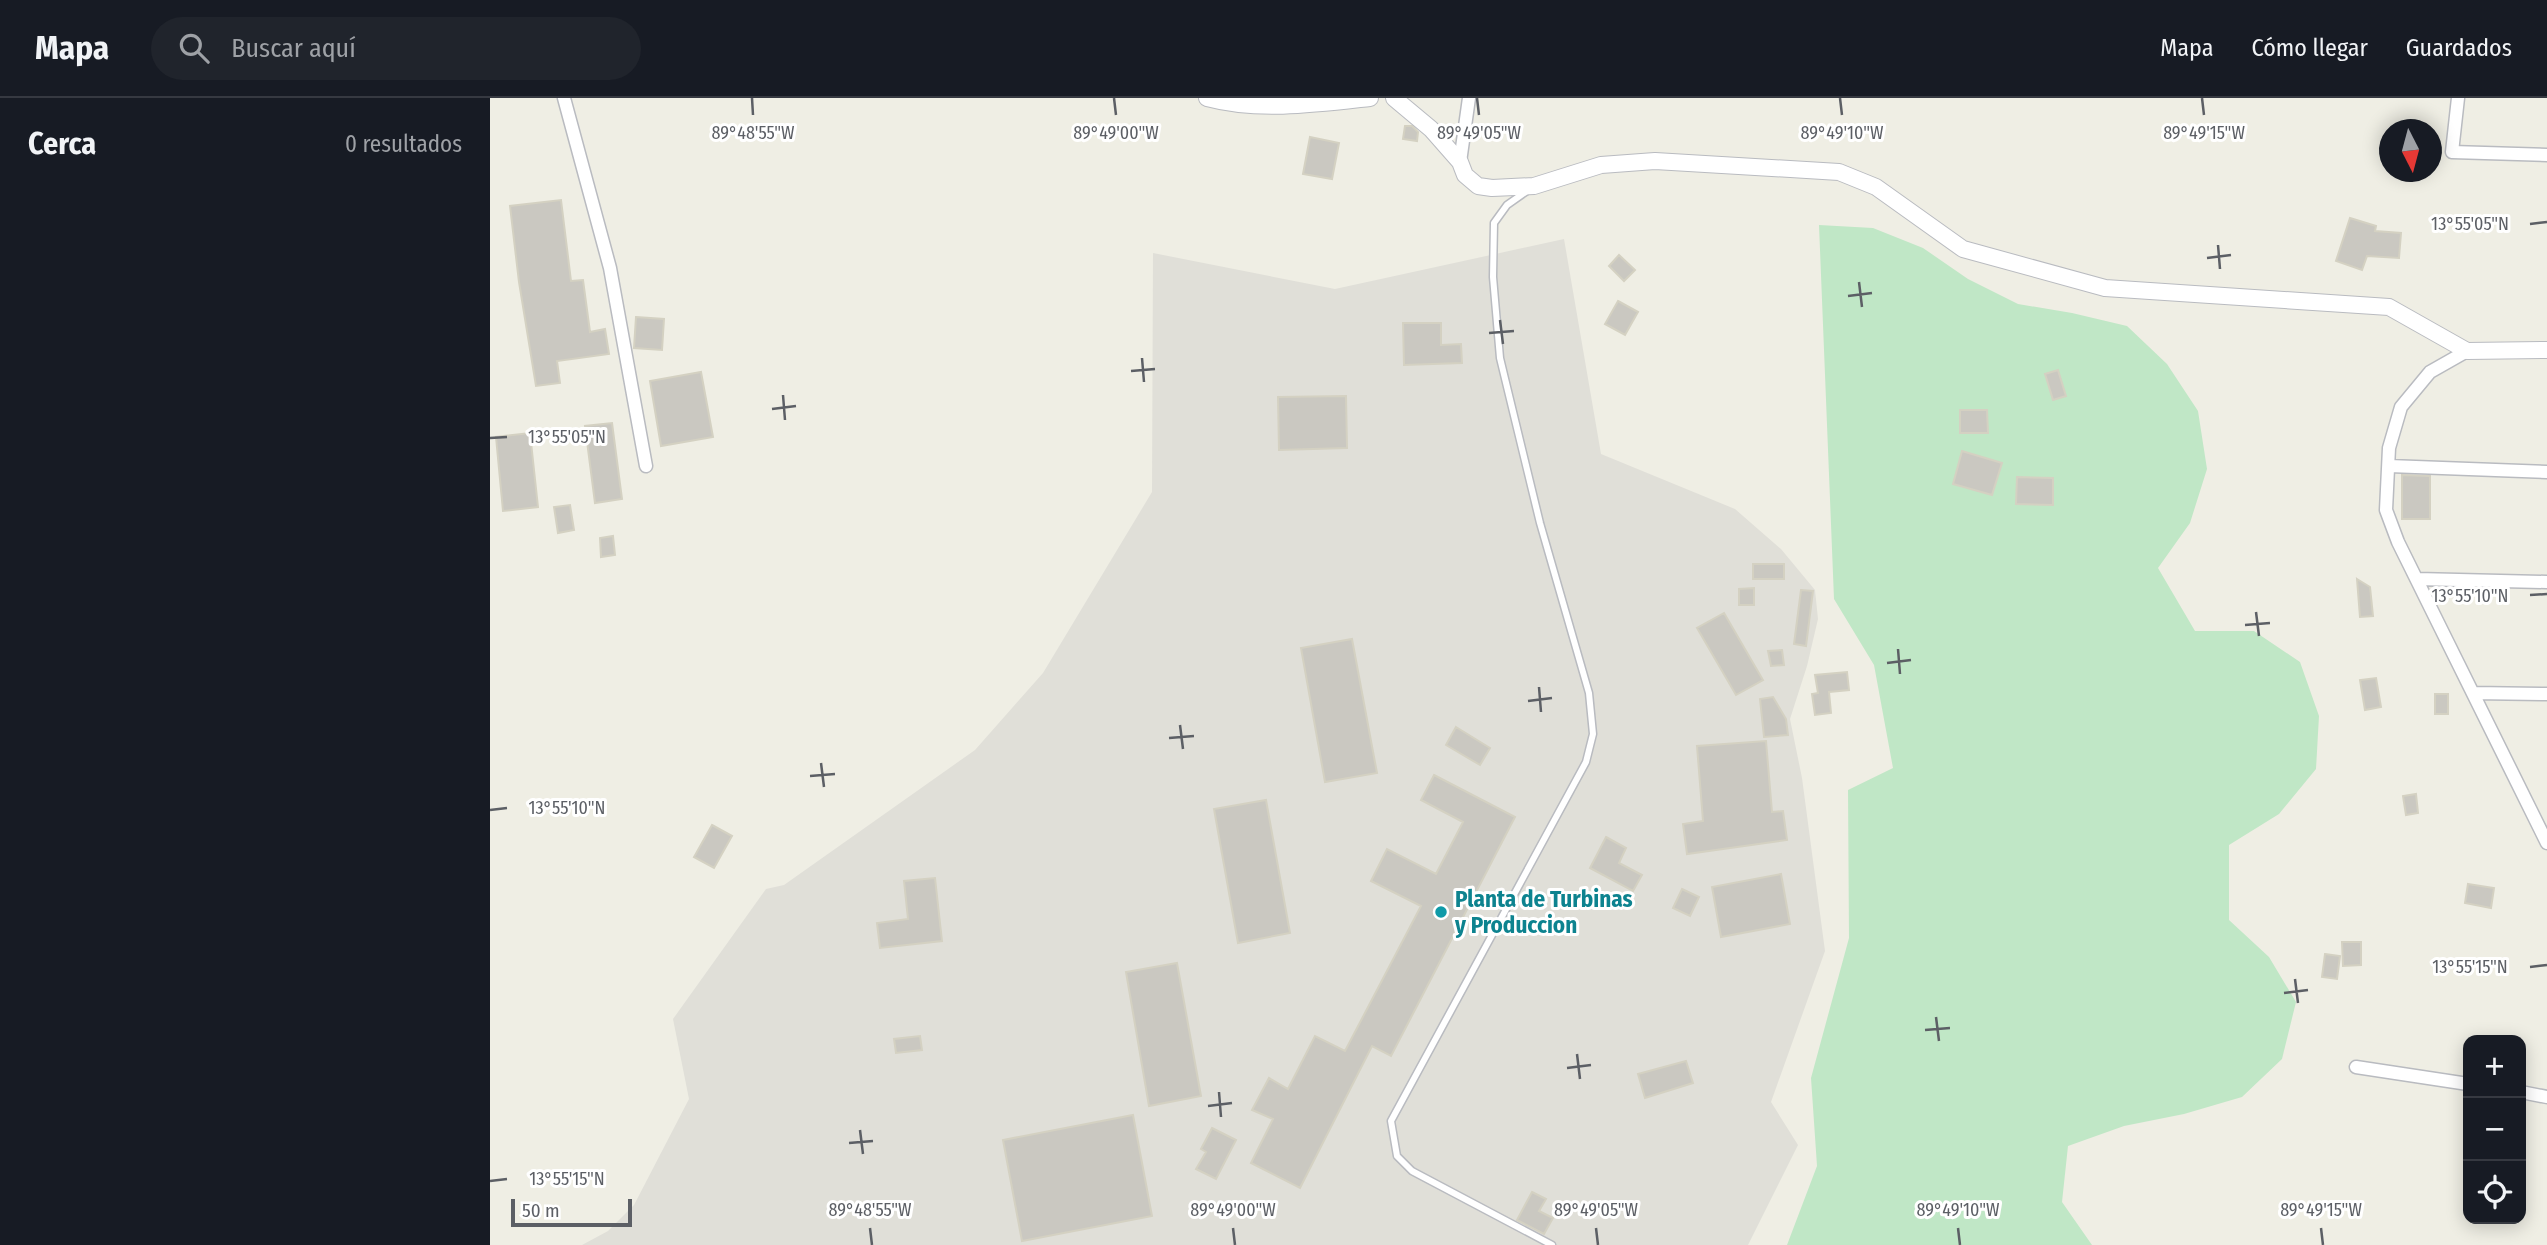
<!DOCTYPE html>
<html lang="es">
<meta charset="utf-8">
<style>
:root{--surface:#171b24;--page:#20242c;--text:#f1f3f6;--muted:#9ea1a6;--line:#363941}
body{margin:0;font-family:"Fira Sans Condensed",sans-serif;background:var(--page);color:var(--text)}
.controls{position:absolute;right:21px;bottom:21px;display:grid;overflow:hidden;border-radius:14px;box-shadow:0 4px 18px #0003}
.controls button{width:63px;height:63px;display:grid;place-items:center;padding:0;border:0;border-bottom:2px solid var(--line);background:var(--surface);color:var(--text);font:35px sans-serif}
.compass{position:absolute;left:1889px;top:21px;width:63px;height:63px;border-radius:50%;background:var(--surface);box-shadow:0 4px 18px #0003;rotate:174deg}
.scale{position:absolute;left:21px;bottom:18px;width:121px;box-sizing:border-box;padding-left:7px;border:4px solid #5c5f65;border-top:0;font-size:19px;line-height:24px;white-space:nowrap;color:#5c5f65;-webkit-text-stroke:5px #fff;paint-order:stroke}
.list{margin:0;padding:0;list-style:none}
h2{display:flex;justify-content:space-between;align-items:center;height:91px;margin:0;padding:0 28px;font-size:30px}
h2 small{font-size:23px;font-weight:400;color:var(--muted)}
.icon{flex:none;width:38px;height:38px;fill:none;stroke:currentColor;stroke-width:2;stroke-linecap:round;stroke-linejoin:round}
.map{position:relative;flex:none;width:2057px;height:1147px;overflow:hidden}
header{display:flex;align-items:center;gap:42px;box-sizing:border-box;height:98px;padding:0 35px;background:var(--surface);border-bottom:2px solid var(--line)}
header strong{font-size:33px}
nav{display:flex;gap:38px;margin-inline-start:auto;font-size:24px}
.search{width:490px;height:63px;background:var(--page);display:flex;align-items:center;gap:18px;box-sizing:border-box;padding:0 24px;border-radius:38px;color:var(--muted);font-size:26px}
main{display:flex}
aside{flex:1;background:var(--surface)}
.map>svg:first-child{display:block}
</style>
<header>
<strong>Mapa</strong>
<div class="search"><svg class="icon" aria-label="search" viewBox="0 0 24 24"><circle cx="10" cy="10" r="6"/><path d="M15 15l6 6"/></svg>Buscar aquí</div>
<nav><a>Mapa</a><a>Cómo llegar</a><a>Guardados</a></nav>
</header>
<main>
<aside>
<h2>Cerca<small>0 resultados</small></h2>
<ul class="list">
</ul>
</aside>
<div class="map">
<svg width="2057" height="1147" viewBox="0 0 2057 1147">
<rect width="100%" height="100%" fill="#efeee4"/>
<!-- industrial -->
<path fill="#e0dfd8" d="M1074,141L1111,356L1245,411L1291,451L1325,492L1328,521L1317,568L1300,621L1312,680L1335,853L1281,1004L1308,1047L1258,1147H92L118,1133L144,1107L199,1001L183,921L276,791L294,787L485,652L553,575L662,394L663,155L845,191Z"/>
<!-- green -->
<path fill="#c0e7c6" d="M1329,127L1383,130L1433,150L1478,181L1528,206L1582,215L1637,228L1677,266L1708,313L1717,371L1700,425L1668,470L1705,533H1764L1810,564L1829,618L1826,671L1789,716L1739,747V822L1779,859L1806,904L1792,961L1752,999L1694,1016L1634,1028L1578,1048L1572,1104L1602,1147H1297L1327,1068L1321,980L1359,840L1358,692L1403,670L1384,567L1344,501Z"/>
<!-- building -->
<path fill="#cac8c1" stroke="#d4d1c2" stroke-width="2" d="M915,28H922L928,34L927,43L913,41Z
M820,39L849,45L842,81L813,76Z
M71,102L81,183L93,182L100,234L115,231L119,256L67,263L70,285L46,288L29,184L20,108Z
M1860,120L1886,128L1885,133L1911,135L1909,160L1877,158L1872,172L1846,163Z
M1129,157L1145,172L1134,183L1119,168Z
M1128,203L1148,214L1135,237L1115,226Z
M146,219L174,221L172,252L144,250Z
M913,225H951V247L971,246L972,265L914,267Z
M1568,272L1576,298L1563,302L1555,276Z
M211,274L223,339L171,348L160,283Z
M856,298L857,350L789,352L788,299Z
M1470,312H1497L1498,335H1470Z
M122,325L132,401L105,405L95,328Z
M40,335L48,409L13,413L6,339Z
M1472,353L1512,365L1502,397L1463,386Z
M1912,377L1940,378V421H1912Z
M1527,379L1563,380V407L1526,406Z
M80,407L84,432L68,435L64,409Z
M123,438L125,457L111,459L110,440Z
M1263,466H1294V481H1263Z
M1867,481L1880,489L1883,518L1870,519Z
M1264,490V507H1249V491Z
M1311,492L1323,493L1316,548L1304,546Z
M1234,515L1273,582L1246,597L1207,530Z
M862,541L887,675L835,684L811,550Z
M1292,552L1294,567L1281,568L1278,553Z
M1357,574L1359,592L1339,594L1341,615L1325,617L1322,596L1328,595L1325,577Z
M1886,580L1891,609L1875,612L1870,582Z
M1945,596H1958V616H1945Z
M1283,599L1296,621L1298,637L1274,639L1270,601Z
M966,629L1000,650L990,667L956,647Z
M1276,643L1282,714L1293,713L1297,742L1197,756L1193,726L1213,723L1207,648Z
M944,677L1025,719L901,958L882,948L810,1090L761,1065L783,1021L762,1012L779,980L798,991L825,938L855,953L931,808L881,783L897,751L946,776L973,724L931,702Z
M1926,696L1928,715L1916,717L1913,698Z
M776,702L800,835L748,845L724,711Z
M222,727L242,738L224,770L204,759Z
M1116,739L1136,750L1129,765L1152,777L1143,793L1100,770Z
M1291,776L1300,826L1231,839L1222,789Z
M445,780L452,843L390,850L387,825L418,821L414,783Z
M1978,786L2004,790L2001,810L1975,805Z
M1192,791L1209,799L1200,818L1183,810Z
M1852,844H1871V867L1853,868Z
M1835,856L1850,858L1847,881L1832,879Z
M687,865L711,998L659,1008L636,874Z
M430,938L432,952L406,955L404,941Z
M1196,963L1203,985L1155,1000L1148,976Z
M643,1017L662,1118L532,1143L513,1042Z
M722,1030L746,1042L726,1081L706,1071L716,1054L711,1051Z
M1042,1094L1056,1101L1049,1113L1063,1120L1054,1136L1027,1122Z"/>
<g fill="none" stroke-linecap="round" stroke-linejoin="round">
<!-- service casing -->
<g stroke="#b9bbc0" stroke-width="9">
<path id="service" d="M1037,93L1017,107L1004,125L1003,179L1010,260L1050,425L1099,595L1103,636L1096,664L901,1023L907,1058L922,1073L1062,1147"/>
</g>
<!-- minor casing -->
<g stroke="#b9bbc0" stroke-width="15">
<path id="minor" d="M74,0L120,170L156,368
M1968,0L1962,54L2057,57
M970,64L979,0
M1977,253L1940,274L1911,309L1899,350L1896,412L1908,444L2057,745
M1899,368L2057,374
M1927,481L2057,484
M1983,595L2057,596
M1866,969L1978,986
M2031,994L2057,999"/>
</g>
<!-- tertiary casing -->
<g stroke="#b9bbc0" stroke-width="18">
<path id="tertiary" d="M717,0C769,14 827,6 880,0
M904,0L941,31L970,64L975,77L988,88L1002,90L1044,88L1111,67L1165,63L1349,74L1386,89L1473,151L1615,190L1899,209L1977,253L2057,252"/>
</g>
<!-- service -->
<use href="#service" stroke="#fff" stroke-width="6"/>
<!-- minor -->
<use href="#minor" stroke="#fff" stroke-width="12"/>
<!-- tertiary -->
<use href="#tertiary" stroke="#fff" stroke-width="16"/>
</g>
<!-- ticks -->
<path fill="none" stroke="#5c5f65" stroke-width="2.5" d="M262,0L263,17M624,0L626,17M987,0L989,17M1350,0L1352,17M1712,0L1714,17M2040,126L2057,124M1728,147L1730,171M1717,160L1741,157M1369,184L1372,209M1358,198L1382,195M1010,222L1013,246M999,235L1024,233M652,260L654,284M641,273L665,271M293,297L295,322M282,311L306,308M0,340L17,339M2040,497L2057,496M1766,514L1769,538M1755,527L1780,525M1408,551L1410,576M1397,565L1421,562M1049,589L1051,614M1038,603L1062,600M690,627L693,651M679,640L704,638M331,665L334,689M320,678L345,676M0,712L17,710M2040,869L2057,867M1805,881L1808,905M1794,895L1818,892M1446,919L1449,943M1435,932L1460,930M1087,956L1090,981M1077,970L1101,967M729,994L731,1019M718,1008L742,1005M370,1032L373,1056M359,1045L383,1043M0,1083L17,1081M380,1130L382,1147M743,1130L745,1147M1106,1130L1108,1147M1468,1130L1470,1147M1831,1130L1833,1147"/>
<!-- markers -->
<circle fill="#0f9aa8" stroke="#fff" stroke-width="2.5" cx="951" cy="814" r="7"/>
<g text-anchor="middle" stroke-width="6" stroke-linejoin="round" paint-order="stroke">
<!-- culture labels -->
<g font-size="23" font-weight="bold" fill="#0d838f" stroke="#fff" text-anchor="start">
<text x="965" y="809">Planta de Turbinas<tspan x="965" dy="26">y Produccion</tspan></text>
</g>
</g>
<g font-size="18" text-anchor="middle" fill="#5c5f65" stroke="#fff" stroke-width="6" stroke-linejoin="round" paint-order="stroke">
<text x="263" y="41">89°48'55"W</text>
<text x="626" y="41">89°49'00"W</text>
<text x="989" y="41">89°49'05"W</text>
<text x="1352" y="41">89°49'10"W</text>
<text x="1714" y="41">89°49'15"W</text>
<text x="1980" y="132">13°55'05"N</text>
<text x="77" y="345">13°55'05"N</text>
<text x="1980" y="504">13°55'10"N</text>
<text x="77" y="716">13°55'10"N</text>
<text x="1980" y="875">13°55'15"N</text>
<text x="77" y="1087">13°55'15"N</text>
<text x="380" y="1118">89°48'55"W</text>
<text x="743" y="1118">89°49'00"W</text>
<text x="1106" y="1118">89°49'05"W</text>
<text x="1468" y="1118">89°49'10"W</text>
<text x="1831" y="1118">89°49'15"W</text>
</g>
</svg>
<div class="controls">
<button>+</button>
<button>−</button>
<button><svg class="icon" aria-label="locate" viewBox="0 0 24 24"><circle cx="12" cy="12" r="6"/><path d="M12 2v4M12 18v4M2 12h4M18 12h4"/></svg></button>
</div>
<svg class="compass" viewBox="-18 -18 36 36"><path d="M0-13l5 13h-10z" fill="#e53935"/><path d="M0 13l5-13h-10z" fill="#9ea1a6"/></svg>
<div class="scale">50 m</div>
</div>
</main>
